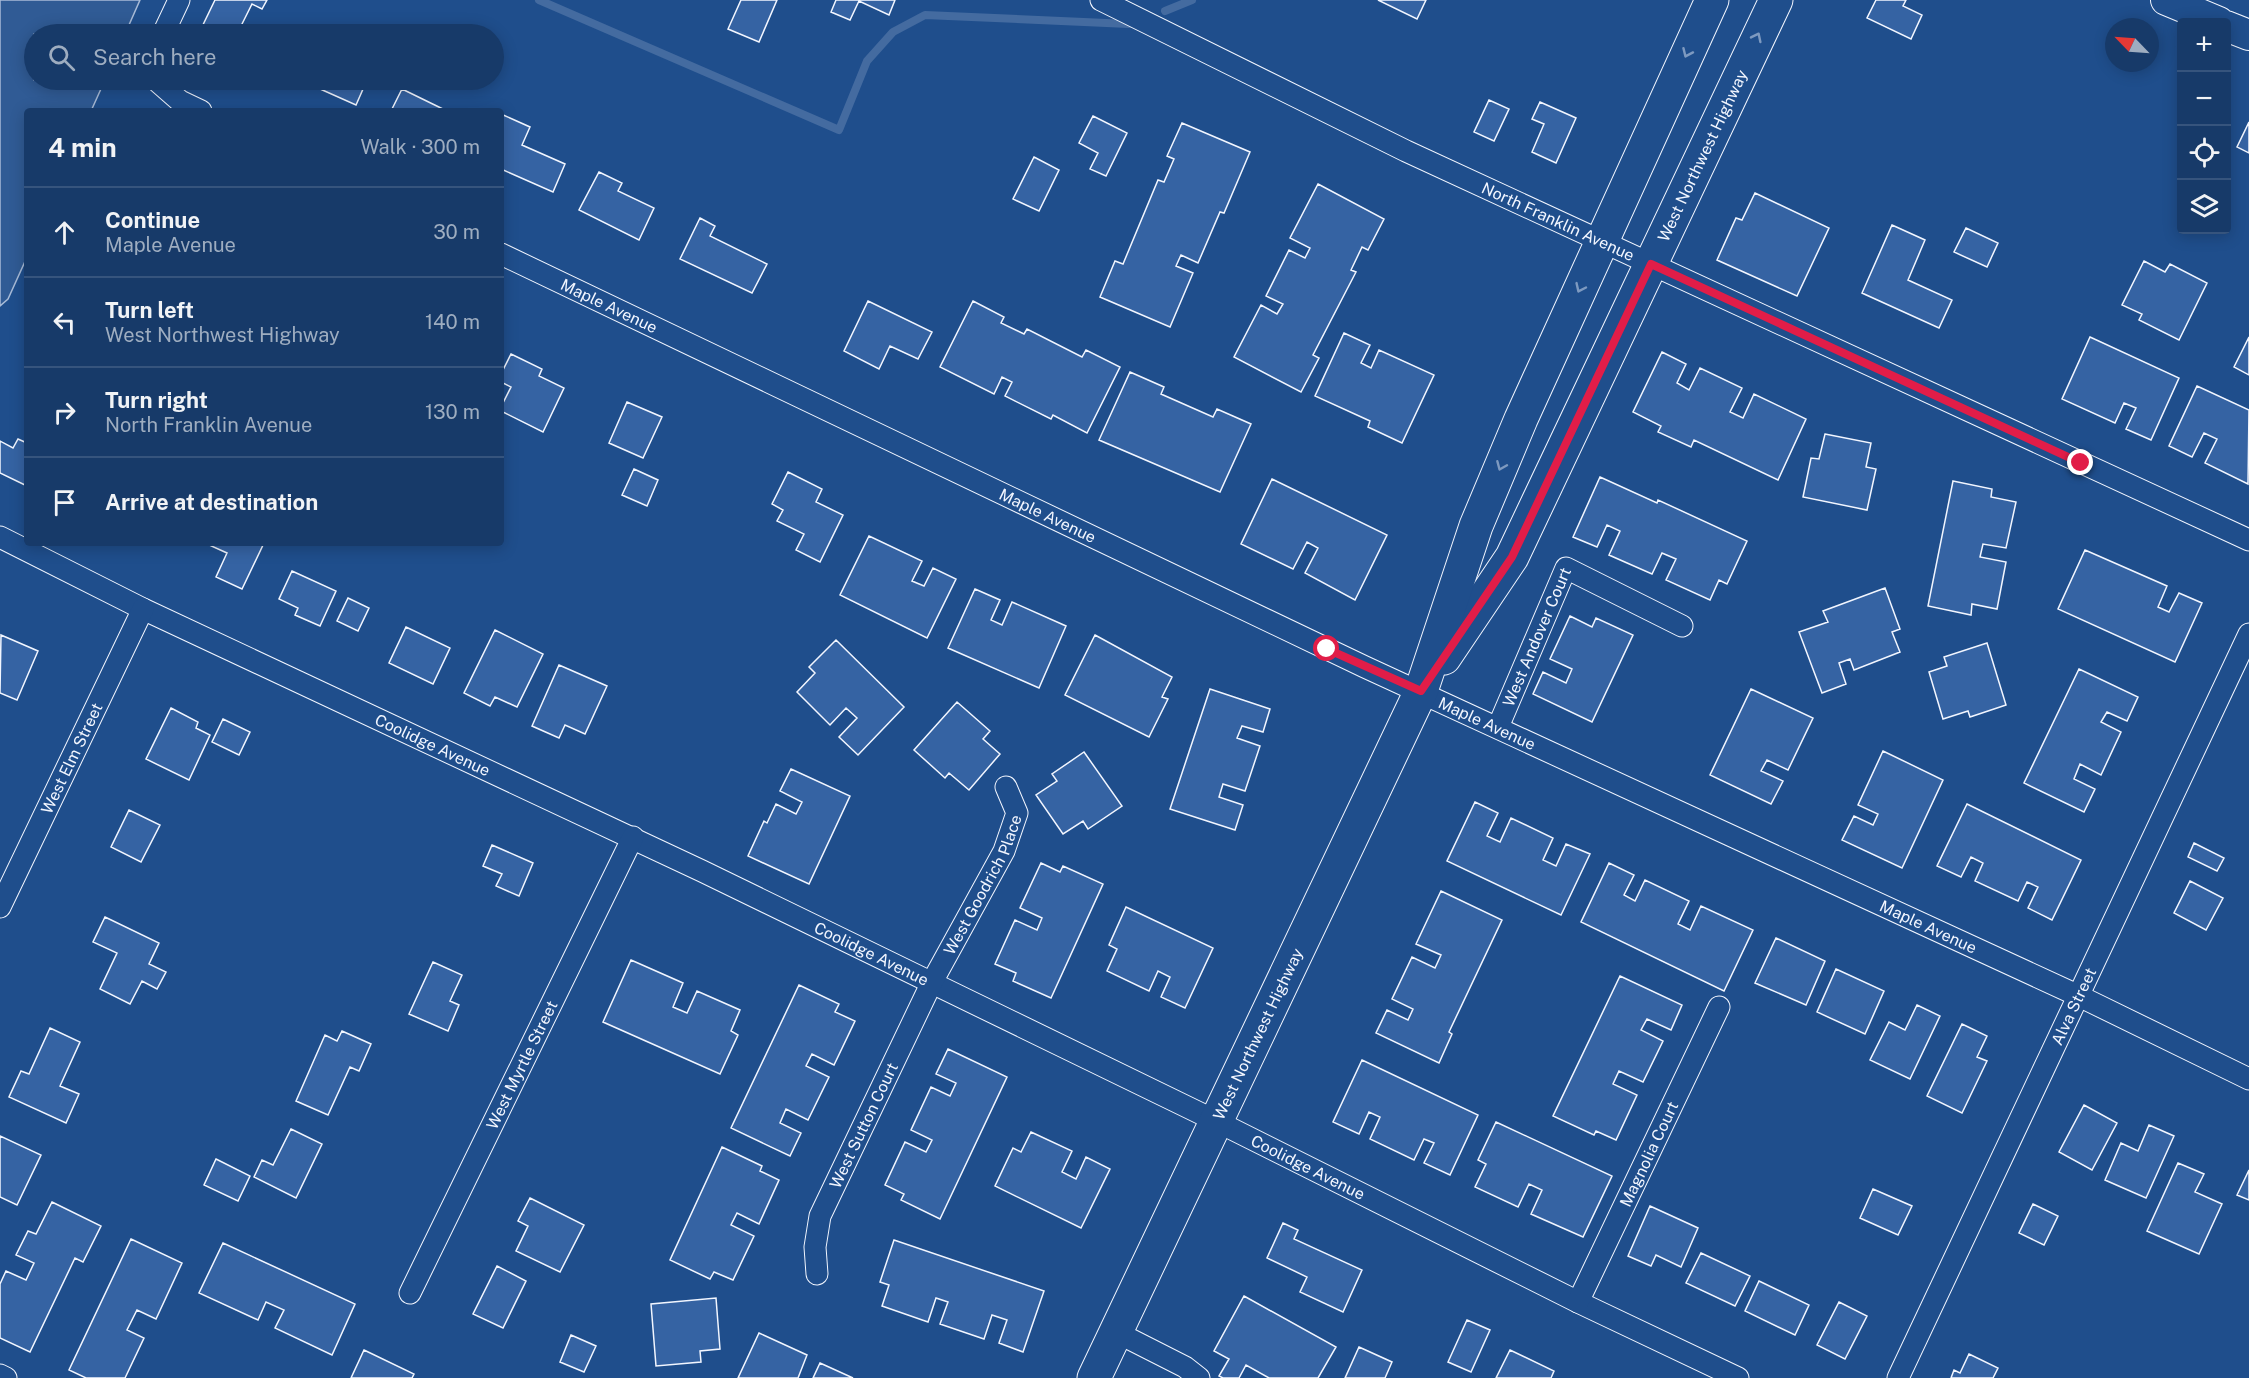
<!DOCTYPE html>
<meta charset="utf-8">
<style>
:root{--surface:#173a69;--page:#244571;--text:#f1f3f6;--muted:#9eadc0;--line:#36547d}
body{margin:0;font-family:"Public Sans",sans-serif;background:var(--page);color:var(--text)}
.controls{position:absolute;right:18px;top:18px;display:grid;overflow:hidden;border-radius:6px;box-shadow:0 3px 15px #0003}
.controls button{width:54px;height:54px;display:grid;place-items:center;padding:0;border:0;border-bottom:2px solid var(--line);background:var(--surface);color:var(--text);font:30px sans-serif}
.compass{position:absolute;left:2105px;top:18px;width:54px;height:54px;border-radius:50%;background:var(--surface);box-shadow:0 3px 15px #0003;rotate:295deg}
.stop{position:absolute;width:18px;height:18px;margin:-14px;border:4px solid #e11d48;border-radius:50%;background:#fff}
.stop.end{background:#e11d48;border-color:#fff;box-shadow:0 2px 6px #0008}
.list{margin:0;padding:0;list-style:none}
h2{display:flex;justify-content:space-between;align-items:center;height:78px;margin:0;padding:0 24px;font-size:26px}
h2 small{font-size:20px;font-weight:400;color:var(--muted)}
.list li{display:grid;grid-template-columns:39px 1fr auto;gap:18px;align-items:center;box-sizing:border-box;height:90px;padding:0 24px;border-top:2px solid var(--line)}
.list b{display:block;font-size:22px;white-space:nowrap}
.list p{margin:0;font-size:20px;white-space:nowrap;color:var(--muted)}
.list em{font-size:20px;font-style:normal;color:var(--muted)}
.icon{flex:none;width:33px;height:33px;fill:none;stroke:currentColor;stroke-width:2;stroke-linecap:round;stroke-linejoin:round}
.map{position:relative;flex:none;width:2249px;height:1378px;overflow:hidden}
.search{position:absolute;background:var(--surface);box-shadow:0 3px 15px #0003;left:24px;top:24px;width:480px;height:66px;display:flex;align-items:center;gap:15px;box-sizing:border-box;padding:0 21px;border-radius:33px;color:var(--muted);font-size:22px}
.panel{position:absolute;background:var(--surface);box-shadow:0 3px 15px #0003;left:24px;top:108px;width:480px;height:438px;border-radius:6px}
.map>svg:first-child{display:block}
</style>
<div class="map">
<svg width="2249" height="1378" viewBox="0 0 2249 1378">
<rect width="100%" height="100%" fill="#1f4e8c"/>
<!-- green -->
<path fill="#305b95" stroke="#a8bbd7" stroke-width="1.5" d="M0,0H140L125,34H34V80H105L91,111H27V257L8,299L0,306Z"/>
<g fill="none" stroke-linecap="round" stroke-linejoin="round">
<!-- stream -->
<path stroke="#446ba0" stroke-width="8" d="M539,0L839,130L867,61L893,32L925,15L1129,24
M1165,11L1192,0"/>
</g>
<!-- building -->
<path fill="#3563a3" stroke="#f2f6ff" stroke-width="1.5" d="M215,0H267L262,9L252,4L237,34H202L199,33Z
M741,0H777L759,42L728,29Z
M836,0H895L889,15L859,1L850,20L831,12Z
M1378,0H1426L1417,19Z
M1876,0H1906L1903,6L1922,15L1911,39L1867,18Z
M300,80H367L356,105Z
M402,89L447,111H391Z
M1489,100L1509,109L1494,141L1474,132Z
M1540,102L1576,118L1556,163L1532,152L1544,124L1532,119Z
M501,114L530,127L522,145L565,164L553,192L501,169Z
M1093,116L1127,133L1106,176L1090,169L1098,153L1079,143Z
M2249,122V153L2237,147Z
M1182,123L1250,152L1224,213L1220,212L1198,263L1181,255L1176,266L1193,273L1170,327L1100,297L1115,261L1123,264L1158,180L1164,182L1174,159L1167,156Z
M1034,157L1059,170L1039,211L1013,199Z
M599,172L622,183L618,191L654,208L639,240L579,210Z
M1318,184L1384,219L1368,250L1362,247L1351,270L1356,272L1313,355L1319,358L1301,392L1234,357L1261,305L1277,314L1283,304L1266,296L1289,250L1305,258L1310,248L1290,238Z
M1755,193L1829,228L1797,296L1717,260L1736,218L1742,220Z
M700,218L715,226L710,236L767,264L752,293L680,259Z
M1892,225L1925,240L1908,280L1952,300L1939,328L1862,293Z
M1966,228L1998,243L1987,267L1954,252Z
M2144,261L2165,272L2170,264L2207,283L2179,340L2139,320L2142,314L2122,305Z
M868,301L932,332L918,359L890,346L879,369L844,351Z
M973,301L1004,317L1001,323L1024,334L1027,329L1082,357L1086,350L1120,367L1087,433L1053,415L1051,419L1005,396L1012,382L1002,377L994,394L940,367Z
M1344,333L1370,345L1361,363L1371,368L1379,350L1434,375L1402,443L1368,427L1370,421L1315,396Z
M2090,337L2179,378L2151,440L2126,429L2136,408L2124,403L2115,423L2062,399Z
M2249,337V375L2234,367Z
M1662,352L1686,364L1677,383L1689,390L1700,368L1742,388L1730,412L1743,418L1754,394L1806,419L1778,480L1694,440L1691,447L1658,432L1661,426L1633,412Z
M511,354L542,369L539,376L564,388L543,432L501,411V407L511,387L501,382V374Z
M1130,372L1164,387L1161,394L1213,417L1217,409L1251,424L1220,492L1099,440Z
M2197,386L2249,410L2248,484L2205,463L2217,439L2204,433L2192,457L2169,446Z
M627,402L662,417L643,458L609,443Z
M1825,434L1871,443L1866,467L1876,469L1867,510L1803,497L1811,458L1819,459Z
M18,439L27,443V486L0,473V441L13,448Z
M634,469L658,480L647,506L622,495Z
M788,472L822,489L816,502L843,515L820,562L796,550L804,534L777,521L783,510L772,504Z
M1600,477L1657,503L1658,500L1747,541L1727,584L1719,580L1710,600L1666,580L1676,559L1662,553L1652,574L1609,555L1620,531L1607,525L1597,547L1573,537Z
M1272,479L1387,535L1355,600L1305,573L1318,548L1307,542L1293,569L1241,544Z
M1953,481L1992,489L1991,497L2016,502L2006,548L1983,544L1980,557L2006,562L1997,609L1972,604L1971,615L1928,606Z
M869,536L922,561L912,581L924,586L933,568L956,579L927,638L840,595Z
M210,543H264L242,589L216,577L227,553L209,545Z
M2085,550L2167,586L2158,607L2169,612L2179,593L2202,603L2175,662L2058,609Z
M292,571L336,591L320,626L295,615L298,608L279,599Z
M1885,588L1900,629L1892,632L1900,652L1854,670L1850,659L1839,663L1846,684L1822,693L1799,632L1828,622L1823,611Z
M975,589L1000,600L991,620L1002,625L1012,602L1066,626L1039,688L948,648Z
M348,598L369,608L358,631L337,621Z
M1570,616L1592,627L1596,618L1633,635L1592,722L1533,694L1543,672L1566,683L1572,669L1550,659Z
M406,627L450,648L433,684L389,663Z
M495,630L543,654L517,707L495,697L490,706L464,693Z
M1,635L38,651L17,700L0,693Z
M1095,635L1172,677L1162,697L1168,699L1149,737L1065,695Z
M836,640L904,707L858,755L839,737L857,718L846,708L830,725L797,692L815,673L809,667Z
M1987,643L2006,705L1970,717L1968,711L1943,719L1929,672L1947,666L1944,657Z
M559,665L607,686L585,734L565,725L559,738L532,726Z
M2079,669L2138,697L2127,721L2107,712L2101,722L2121,732L2101,775L2080,764L2074,779L2095,789L2084,812L2024,783Z
M1210,689L1270,709L1263,732L1242,726L1237,738L1260,746L1245,791L1223,784L1219,797L1243,805L1235,830L1170,809Z
M1751,689L1813,718L1788,770L1767,760L1761,771L1783,781L1771,804L1710,775Z
M957,702L990,731L983,739L1000,754L969,790L949,773L945,778L914,750Z
M171,708L198,722L196,728L210,735L189,780L146,759Z
M223,719L250,732L239,755L212,742Z
M1883,751L1943,780L1902,868L1842,840L1854,816L1873,825L1878,814L1858,805Z
M1084,752L1122,806L1088,829L1083,821L1063,834L1036,795L1057,781L1052,774Z
M791,769L850,796L809,884L748,856L764,821L767,823L776,804L796,814L802,802L780,791Z
M1475,802L1498,813L1487,836L1500,842L1511,818L1553,838L1543,860L1556,866L1566,844L1590,854L1561,915L1447,861Z
M1967,804L2081,860L2052,920L2028,908L2038,887L2027,882L2018,901L1975,881L1983,863L1971,857L1961,877L1937,866Z
M129,810L160,825L141,862L111,847Z
M2194,843L2224,858L2217,871L2188,857Z
M492,845L533,863L519,896L496,886L502,874L483,866Z
M1041,863L1060,872L1063,866L1103,884L1051,998L1013,981L1016,973L995,964L1015,920L1037,930L1042,918L1020,908Z
M1609,863L1634,875L1624,895L1635,901L1645,880L1689,901L1678,924L1690,930L1701,906L1753,930L1724,991L1581,922Z
M2190,881L2223,898L2206,930L2174,913Z
M1441,891L1502,920L1449,1032L1452,1034L1439,1063L1376,1033L1387,1010L1408,1020L1413,1009L1392,999L1412,957L1435,968L1441,955L1416,944Z
M1126,907L1213,948L1185,1008L1161,997L1170,977L1158,971L1149,991L1107,971L1117,949L1109,945Z
M105,917L159,943L149,964L166,972L157,989L142,981L130,1004L100,989L117,953L93,942Z
M1776,938L1825,961L1806,1005L1755,983Z
M631,960L683,983L673,1007L687,1013L697,991L740,1010L731,1031L738,1035L720,1074L603,1022Z
M433,962L462,975L450,1001L459,1005L448,1031L409,1014Z
M1836,969L1884,991L1865,1034L1817,1012Z
M1620,976L1682,1005L1671,1030L1647,1019L1641,1030L1663,1041L1643,1082L1619,1071L1613,1084L1637,1095L1616,1140L1596,1131L1594,1135L1553,1116Z
M799,985L839,1004L835,1012L855,1021L834,1065L812,1054L806,1066L829,1077L808,1120L786,1109L780,1123L801,1133L790,1156L731,1128Z
M1917,1005L1940,1016L1910,1079L1870,1060L1889,1022L1905,1030Z
M1962,1024L1987,1036L1977,1057L1987,1061L1962,1113L1927,1096Z
M50,1028L80,1042L60,1086L79,1094L66,1123L9,1097L21,1071L29,1074Z
M342,1031L371,1044L359,1071L350,1067L328,1115L296,1101L325,1035L337,1041Z
M948,1049L1007,1077L940,1219L901,1200L904,1194L885,1185L905,1142L926,1152L932,1140L911,1130L931,1087L950,1096L956,1083L936,1074Z
M1362,1060L1478,1115L1450,1175L1424,1163L1434,1143L1424,1139L1414,1160L1370,1139L1380,1117L1369,1112L1359,1134L1333,1122Z
M2084,1105L2117,1123L2092,1170L2059,1152Z
M1496,1122L1612,1176L1583,1237L1531,1214L1542,1190L1529,1184L1518,1207L1475,1187L1486,1164L1478,1160Z
M2149,1125L2174,1136L2146,1198L2105,1180L2121,1143L2138,1151Z
M291,1129L322,1144L296,1198L254,1177L262,1160L273,1165Z
M1031,1132L1072,1151L1062,1172L1076,1179L1086,1157L1110,1169L1081,1228L995,1186L1013,1148L1021,1152Z
M0,1136L41,1155L17,1205L0,1197Z
M722,1147L762,1166L760,1171L779,1180L759,1224L737,1213L731,1225L754,1236L733,1280L714,1272L710,1279L670,1260Z
M216,1159L250,1176L238,1201L204,1185Z
M2178,1163L2204,1174L2195,1192L2222,1204L2199,1254L2147,1231Z
M2249,1170V1200L2237,1195Z
M1873,1189L1912,1206L1898,1235L1860,1218Z
M530,1198L584,1225L560,1272L516,1251L528,1226L518,1221Z
M52,1202L101,1226L83,1262L75,1258L30,1352L0,1338V1284L6,1271L26,1280L34,1263L16,1255L28,1231L36,1234Z
M2033,1204L2058,1216L2044,1245L2019,1233Z
M1650,1206L1698,1228L1681,1267L1656,1255L1651,1266L1628,1256Z
M1283,1223L1298,1230L1294,1239L1362,1270L1343,1312L1300,1292L1307,1277L1267,1258Z
M131,1239L182,1263L156,1319L137,1310L127,1330L144,1338L125,1378H86L69,1370Z
M894,1240L1044,1291L1023,1352L999,1343L1007,1320L992,1315L984,1339L940,1324L948,1302L936,1298L928,1322L882,1306L889,1285L880,1282Z
M223,1243L355,1304L332,1355L275,1328L284,1310L266,1302L258,1320L199,1293Z
M1701,1253L1750,1276L1735,1306L1686,1283Z
M497,1266L526,1281L503,1328L473,1314Z
M1759,1281L1809,1305L1795,1335L1745,1311Z
M1244,1296L1336,1347L1318,1378H1269L1246,1365L1239,1378H1223L1219,1376L1229,1359L1214,1351Z
M716,1298L720,1349L700,1351L701,1362L656,1366L651,1304Z
M1839,1302L1867,1316L1845,1359L1817,1345Z
M1467,1320L1490,1330L1471,1372L1448,1362Z
M759,1333L807,1355L798,1378H738Z
M571,1335L596,1346L584,1372L560,1362Z
M1359,1347L1392,1362L1385,1378H1345Z
M364,1350L414,1374L412,1378H351Z
M1510,1350L1554,1371L1551,1378H1496Z
M1969,1354L1998,1368L1993,1378H1951L1954,1370L1960,1373Z
M820,1363L853,1378H813Z"/>
<g fill="none" stroke-linecap="round" stroke-linejoin="round">
<!-- street casing -->
<g stroke="#f2f6ff" stroke-width="23">
<g id="street">
<path id="s1" d="M1101,0L1406,151L2249,540"/>
<path d="M163,34L179,0"/>
<path d="M156,80L180,101L201,111"/>
<path id="s2" d="M501,254L1365,667L2079,996L2249,1079"/>
<path id="s3" d="M0,537L143,609L702,871L1216,1121L1578,1302L1738,1378"/>
<path id="s4" d="M1498,727L1566,568L1682,626"/>
<path id="s5" d="M0,907L143,609"/>
<path id="s6" d="M817,1274L815,1247L820,1216L932,982L1004,851L1017,813L1006,787"/>
<path id="s7" d="M410,1293L633,837"/>
<path id="s8" d="M1578,1302L1719,1007"/>
<path d="M1116,1332L1185,1367L1199,1378"/>
<path d="M0,1375L6,1378"/>
<path id="s9" d="M1898,1378L2249,634"/>
</g>
</g>
<!-- secondary casing -->
<g stroke="#f2f6ff" stroke-width="32">
<path id="secondary" d="M2166,0L2219,22
M2226,26L2249,35"/>
</g>
<!-- primary casing -->
<g stroke="#f2f6ff" stroke-width="35">
<g id="primary">
<path id="s10" d="M1444,658L1512,557L1776,0"/>
<path id="s11" d="M1094,1378L1421,691L1476,526L1521,419L1712,0"/>
</g>
</g>
<!-- street -->
<use href="#street" stroke="#1f4e8c" stroke-width="21"/>
<!-- secondary -->
<use href="#secondary" stroke="#1f4e8c" stroke-width="30"/>
<!-- primary -->
<use href="#primary" stroke="#1f4e8c" stroke-width="33"/>
</g>
<!-- one-way arrows -->
<defs><path id="oneway-chevron" d="M-2-3.5L2.5 0L-2 3.5" fill="none" stroke-width="1.6" stroke-linecap="round" stroke-linejoin="round" transform="scale(1.5)"/></defs>
<g stroke="#7e9ac0">
<use href="#oneway-chevron" transform="translate(1757 37) rotate(-64)"/>
<use href="#oneway-chevron" transform="translate(1687 53) rotate(114)"/>
<use href="#oneway-chevron" transform="translate(1580 288) rotate(115)"/>
<use href="#oneway-chevron" transform="translate(1501 466) rotate(113)"/>
</g>
<g fill="none" stroke-linecap="round" stroke-linejoin="round">
<!-- route -->
<path stroke="#e11d48" stroke-width="8" d="M1327,649L1421,691L1512,557L1651,264L2081,463"/>
</g>
<g text-anchor="middle" stroke-width="4.5" stroke-linejoin="round" paint-order="stroke">
<!-- street labels -->
<g font-size="16" fill="#f2f6ff" stroke="#1f4e8c">
<text dy="6" stroke="none"><textPath href="#s10" startOffset="566">West Northwest Highway</textPath></text>
<text dy="6" stroke="none"><textPath href="#s1" startOffset="508">North Franklin Avenue</textPath></text>
<text dy="6" stroke="none"><textPath href="#s2" startOffset="120">Maple Avenue</textPath></text>
<text dy="6" stroke="none"><textPath href="#s2" startOffset="606">Maple Avenue</textPath></text>
<text dy="6" stroke="none"><textPath href="#s4" startOffset="98">West Andover Court</textPath></text>
<text dy="6" stroke="none"><textPath href="#s2" startOffset="1092">Maple Avenue</textPath></text>
<text dy="6" stroke="none"><textPath href="#s3" startOffset="480">Coolidge Avenue</textPath></text>
<text dy="6" stroke="none"><textPath href="#s5" startOffset="165">West Elm Street</textPath></text>
<text dy="6" stroke="none"><textPath href="#s6" startOffset="428">West Goodrich Place</textPath></text>
<text dy="6" stroke="none"><textPath href="#s2" startOffset="1578">Maple Avenue</textPath></text>
<text dy="6" stroke="none"><textPath href="#s3" startOffset="966">Coolidge Avenue</textPath></text>
<text dy="6" stroke="none"><textPath href="#s9" startOffset="411">Alva Street</textPath></text>
<text dy="6" stroke="none"><textPath href="#s11" startOffset="381">West Northwest Highway</textPath></text>
<text dy="6" stroke="none"><textPath href="#s7" startOffset="254">West Myrtle Street</textPath></text>
<text dy="6" stroke="none"><textPath href="#s6" startOffset="159">West Sutton Court</textPath></text>
<text dy="6" stroke="none"><textPath href="#s8" startOffset="164">Magnolia Court</textPath></text>
<text dy="6" stroke="none"><textPath href="#s3" startOffset="1452">Coolidge Avenue</textPath></text>
</g>
</g>
</svg>
<div class="controls">
<button>+</button>
<button>−</button>
<button><svg class="icon" aria-label="locate" viewBox="0 0 24 24"><circle cx="12" cy="12" r="6"/><path d="M12 2v4M12 18v4M2 12h4M18 12h4"/></svg></button>
<button><svg class="icon" aria-label="layers" viewBox="0 0 24 24"><path d="M12 4l9 5-9 5-9-5zM3 14l9 5 9-5"/></svg></button>
</div>
<svg class="compass" viewBox="-18 -18 36 36"><path d="M0-13l5 13h-10z" fill="#e53935"/><path d="M0 13l5-13h-10z" fill="#9eadc0"/></svg>
<div class="stop" style="left:1327px;top:649px"></div>
<div class="stop end" style="left:2081px;top:463px"></div>
<div class="search"><svg class="icon" aria-label="search" viewBox="0 0 24 24"><circle cx="10" cy="10" r="6"/><path d="M15 15l6 6"/></svg>Search here</div>
<section class="panel">
<h2>4 min<small>Walk · 300 m</small></h2>
<ul class="list">
<li><svg class="icon" aria-label="ahead" viewBox="0 0 24 24"><path d="M12 20V5M6 11l6-6 6 6"/></svg><div><b>Continue</b><p>Maple Avenue</p></div><em>30 m</em></li>
<li><svg class="icon" aria-label="left" viewBox="0 0 24 24"><path d="M17 20v-9H6M10 6l-5 5 5 5"/></svg><div><b>Turn left</b><p>West Northwest Highway</p></div><em>140 m</em></li>
<li><svg class="icon" aria-label="right" viewBox="0 0 24 24"><path d="M7 20v-9h11M14 6l5 5-5 5"/></svg><div><b>Turn right</b><p>North Franklin Avenue</p></div><em>130 m</em></li>
<li><svg class="icon" aria-label="arrive" viewBox="0 0 24 24"><path d="M6 21V4h12l-3 4 3 4H6"/></svg><div><b>Arrive at destination</b></div></li>
</ul>
</section>
</div>
